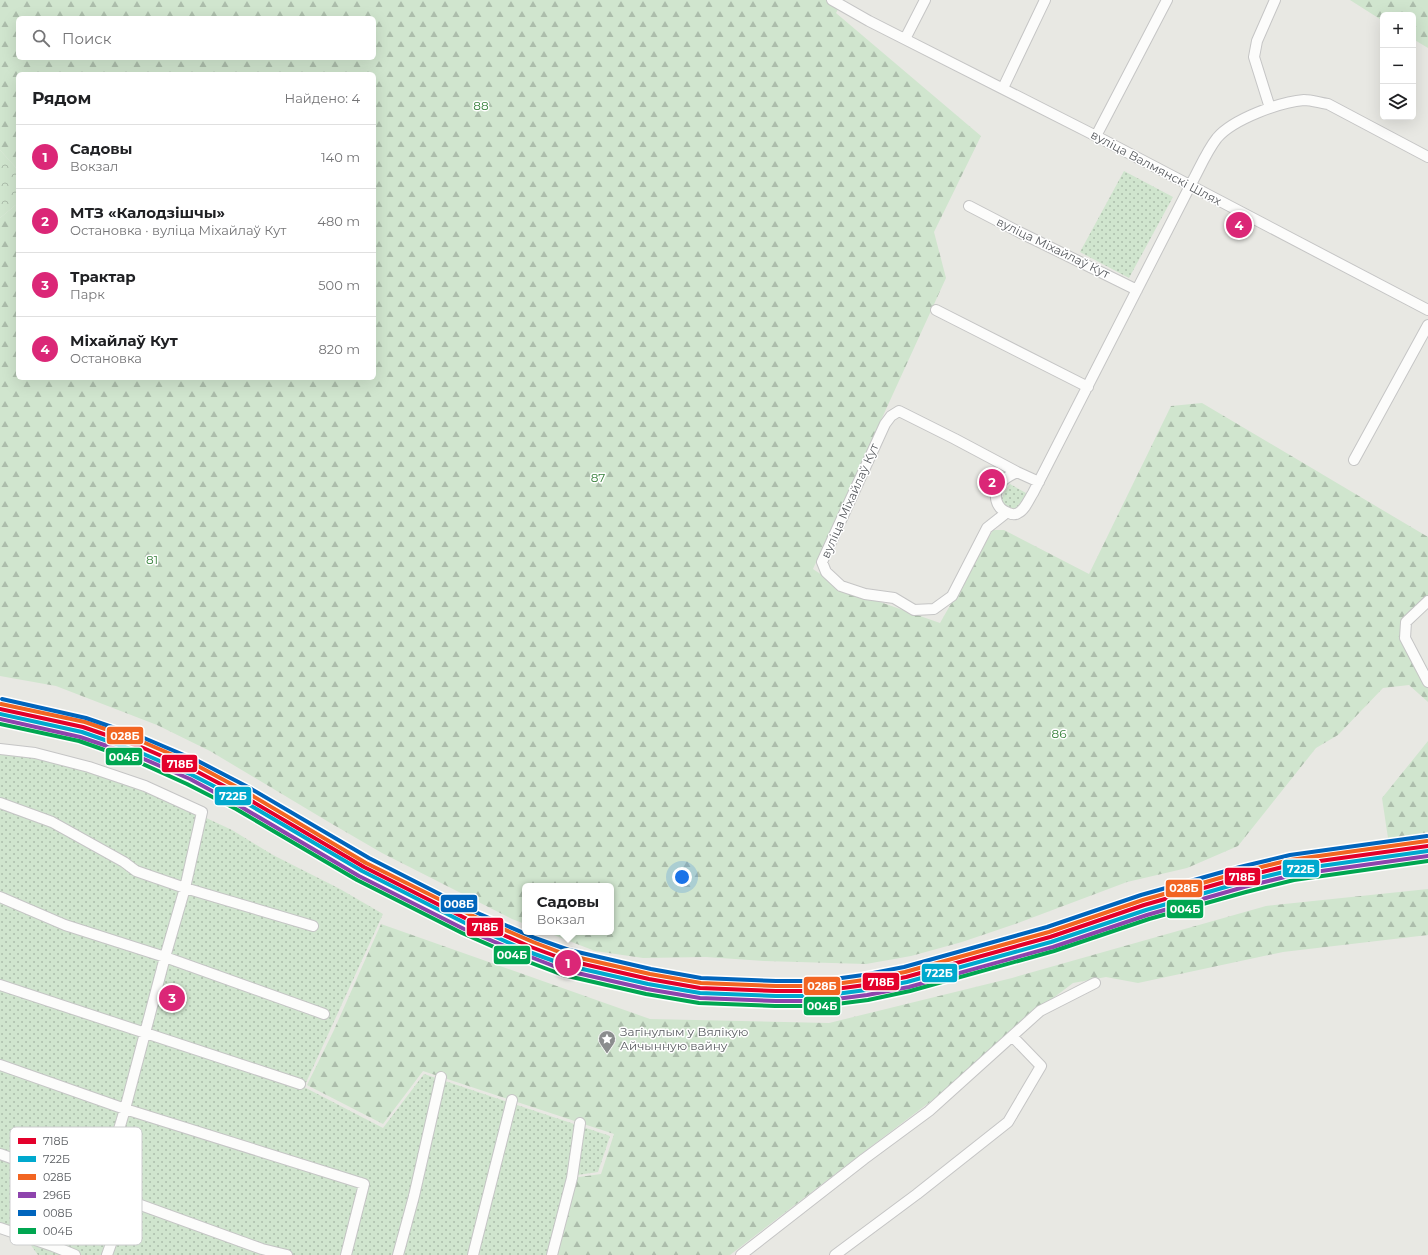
<!DOCTYPE html>
<html lang="ru">
<meta charset="utf-8">
<style>
:root{--surface:#fff;--page:#f2f2f2;--text:#202124;--muted:#757577;--line:#e0e0e0;--accent:#db2777}
body{margin:0;font-family:Montserrat,sans-serif;background:var(--page);color:var(--text)}
.controls{position:absolute;right:12px;top:12px;display:grid;overflow:hidden;border-radius:6px;box-shadow:0 4px 16px #0002}
.controls button{width:36px;height:36px;display:grid;place-items:center;padding:0;border:0;border-bottom:1px solid var(--line);background:var(--surface);color:var(--text);font:20px sans-serif}
.you{position:absolute;left:682px;top:877px;width:14px;height:14px;margin:-10px;border:3px solid #fff;border-radius:50%;background:#1a73e8;box-shadow:0 0 0 6px #1a73e833}
.badge{display:grid;place-items:center;width:26px;height:26px;border-radius:50%;background:var(--accent);color:#fff;font-size:13px;font-weight:700}
.pin{position:absolute;translate:-50% -50%;border:2px solid #fff;box-shadow:0 1px 4px #0006}
.popup{position:absolute;left:522px;top:883px;width:92px;height:52px;box-sizing:border-box;display:grid;place-content:center;border-radius:6px;background:var(--surface);filter:drop-shadow(0 1px 3px #0005);font-size:13px;white-space:nowrap;color:var(--muted)}
.popup b{font-size:15px;color:var(--text)}
.popup::after{content:'';position:absolute;left:50%;top:100%;margin-left:-8px;border:8px solid transparent;border-top-color:var(--surface)}
.list{margin:0;padding:0;list-style:none}
h2{display:flex;justify-content:space-between;align-items:center;height:52px;margin:0;padding:0 16px;font-size:17px}
h2 small{font-size:13px;font-weight:400;color:var(--muted)}
.list li{display:grid;grid-template-columns:26px 1fr auto;gap:12px;align-items:center;box-sizing:border-box;height:64px;padding:0 16px;border-top:1px solid var(--line)}
.list b{display:block;font-size:15px;white-space:nowrap}
.list p{margin:0;font-size:13px;white-space:nowrap;color:var(--muted)}
.list em{font-size:13px;font-style:normal;color:var(--muted)}
.icon{flex:none;width:22px;height:22px;fill:none;stroke:currentColor;stroke-width:2;stroke-linecap:round;stroke-linejoin:round}
.map{position:relative;flex:none;width:1428px;height:1255px;overflow:hidden}
.search{position:absolute;background:var(--surface);box-shadow:0 4px 16px #0002;left:16px;top:16px;width:360px;height:44px;display:flex;align-items:center;gap:10px;box-sizing:border-box;padding:0 14px;border-radius:6px;color:var(--muted);font-size:15px}
.panel{position:absolute;background:var(--surface);box-shadow:0 4px 16px #0002;left:16px;top:72px;width:360px;height:308px;border-radius:6px}
.map>svg:first-child{display:block}
</style>
<div class="map">
<svg width="1428" height="1255" viewBox="0 0 1428 1255">
<defs>
<pattern id="grass-dots" width="8" height="8" patternUnits="userSpaceOnUse"><rect width="8" height="8" fill="#d0e5ce"/><path d="M2 2h.1M6 6h.1" fill="none" stroke="#acbdab" stroke-width="1.8" stroke-linecap="round"/></pattern>
<pattern id="forest-firs" width="22" height="20" patternUnits="userSpaceOnUse"><rect width="22" height="20" fill="#d0e5ce"/><path d="M5 1l3.5 6h-7zM16 11l3.5 6h-7z" fill="#acbdab"/></pattern>
<pattern id="park-crowns" width="20" height="18" patternUnits="userSpaceOnUse"><rect width="20" height="18" fill="#d0e5ce"/><path d="M2 6a3 3 0 1 1 6 0M12 15a3 3 0 1 1 6 0" fill="none" stroke="#acbdab"/></pattern>
</defs>
<rect width="100%" height="100%" fill="#e8e8e3"/>
<!-- grass -->
<path fill="url(#grass-dots)" d="M1124,171L1173,197L1129,278L1080,252Z
M1010,484L1026,493V495L1016,509C995,509 1001,496 1010,484Z
M0,752L35,756L144,789L232,830L273,855L340,889L383,914L304,1087L383,1128L424,1074L610,1136L598,1172L570,1176L549,1255H38L22,1233L0,1225Z"/>
<!-- forest -->
<path fill="url(#forest-firs)" fill-rule="evenodd" d="M0,0H843L836,13L981,136L934,232L946,278L813,569L843,589L940,623L993,530H1004L1089,574L1171,406L1202,403L1428,537V596L1403,619L1428,686V702L1409,685L1383,688L1338,735L1316,748L1238,846L1187,868L1127,882L1018,923L962,942L911,956L866,964L764,961L706,957L643,958L595,951L546,932H611V886H525V924L512,919L382,853L327,821L210,751L157,725L56,686L0,676V218L18,203V378H374V74H18V170L0,150ZM18,18H374V58H18Z
M1350,0H1428V48L1413,39V15H1383V21Z
M1428,741V836L1388,838L1382,798Z
M1428,889V935L1283,952L1138,983L1106,977L1073,983L1015,1027L955,1083L865,1151L730,1255H552L572,1178L601,1174L614,1134L423,1071L383,1124L307,1085L334,1030L381,924L650,1019L829,1023L1012,978L1266,906Z"/>
<!-- park -->
<path fill="url(#park-crowns)" d="M0,150L18,170V203L0,218Z"/>
<g fill="none" stroke-linecap="round" stroke-linejoin="round">
<!-- minor casing -->
<g stroke="#c5c5c5" stroke-width="12">
<path id="minor" d="M832,0L869,21L1096,136L1428,310
M905,39L925,0
M1003,88L1045,0
M1270,108L1254,57L1257,41L1275,0
M1096,136L1167,0
M969,206L1019,232L1137,290
M936,310L1088,387
M1354,460L1428,325
M1017,472C1011,475 1005,477 1001,483C992,493 995,509 1009,513C1011,514 1015,515 1018,513C1025,510 1029,499 1033,493L1190,186C1199,170 1206,152 1217,138C1233,119 1280,102 1304,100C1312,100 1320,103 1328,104L1428,157
M1006,513L987,528L952,596L934,609L914,610L894,598L865,594L841,586L826,572L822,562L885,424L891,416L899,411L955,439L1017,472L1039,482
M1428,601L1406,622L1405,638L1428,682
M0,749L35,753L89,767L145,786L202,812L185,888L165,957L125,1109L101,1190
M0,803L52,822L124,862L136,871L185,888L313,926
M0,897L65,925L165,957L324,1014
M0,985L300,1084
M0,1065L125,1109L364,1184L346,1255
M0,1154L262,1249L287,1255
M0,1228L53,1246L75,1255
M107,1255L127,1199
M398,1255L414,1196L441,1077
M473,1255L512,1100
M552,1255L572,1178L580,1123
M741,1255L864,1159L929,1111L1040,1011L1095,983
M835,1255L917,1194L1008,1122L1041,1066L1012,1036"/>
</g>
<!-- minor -->
<use href="#minor" stroke="#fcfcfb" stroke-width="10"/>
<!-- rail-1 casing -->
<g stroke="#fff" stroke-width="7">
<path id="rail-1" d="M0,709L83,727L141,747L194,770L243,796L364,867L469,920L531,947L566,960L649,979L700,988L776,991H821L865,985L906,977L1050,937L1144,905L1242,877L1291,865L1428,846"/>
</g>
<!-- rail-2 casing -->
<g stroke="#fff" stroke-width="7">
<path id="rail-2" d="M0,714L82,732L139,752L192,775L241,800L362,871L467,924L529,952L565,965L648,984L700,993L776,996H821L866,990L907,982L1051,942L1146,910L1243,882L1292,870L1428,851"/>
</g>
<!-- rail-3 casing -->
<g stroke="#fff" stroke-width="7">
<path id="rail-3" d="M1,704L85,722L143,742L196,765L246,792L366,863L471,915L533,942L567,955L650,974L701,983L776,986H821L864,980L905,972L1049,932L1143,900L1241,872L1290,860L1427,841"/>
</g>
<!-- rail-4 casing -->
<g stroke="#fff" stroke-width="7">
<path id="rail-4" d="M0,719L80,737L137,756L190,779L238,805L359,876L464,929L528,956L564,970L647,989L700,998L776,1001H821L867,995L909,987L1053,947L1147,915L1244,887L1293,875L1428,856"/>
</g>
<!-- rail-5 casing -->
<g stroke="#fff" stroke-width="7">
<path id="rail-5" d="M2,699L86,718L144,738L198,761L248,787L369,858L473,911L535,938L569,950L651,969L701,978L776,981H820L863,975L904,967L1047,927L1141,895L1240,867L1290,855L1427,836"/>
</g>
<!-- rail-6 casing -->
<g stroke="#fff" stroke-width="7">
<path id="rail-6" d="M0,724L79,741L136,761L187,784L236,809L357,880L462,933L526,961L563,975L646,994L699,1003L775,1006H821L868,1000L910,991L1054,951L1149,919L1246,892L1294,880L1428,861"/>
</g>
<!-- rail-1 -->
<use href="#rail-1" stroke="#e4002b" stroke-width="4"/>
<!-- rail-2 -->
<use href="#rail-2" stroke="#00a9ce" stroke-width="4"/>
<!-- rail-3 -->
<use href="#rail-3" stroke="#f26522" stroke-width="4"/>
<!-- rail-4 -->
<use href="#rail-4" stroke="#8e44ad" stroke-width="4"/>
<!-- rail-5 -->
<use href="#rail-5" stroke="#0065bd" stroke-width="4"/>
<!-- rail-6 -->
<use href="#rail-6" stroke="#00a651" stroke-width="4"/>
</g>
<!-- icons -->
<defs>
<g id="sight-pin" transform="scale(0.9)"><path d="M0 17L-7.5 6A9.5 9.5 0 1 1 7.5 6Z" fill="#8b8d8e" stroke="#fff"/><path d="M0-6L1.8-2.2L6-1.7L2.9 1.2L3.7 5.4L0 3.3L-3.7 5.4L-2.9 1.2L-6-1.7L-1.8-2.2Z" fill="#fff"/></g>
</defs>
<g fill-rule="evenodd">
<use href="#sight-pin" x="607" y="1039"/>
</g>
<g text-anchor="middle" stroke-width="3" stroke-linejoin="round" paint-order="stroke">
<!-- park labels -->
<g font-size="12" fill="#37803b" stroke="#fff">
<text x="481" y="110">88</text>
<text x="598" y="482">87</text>
<text x="152" y="564">81</text>
<text x="1059" y="738">86</text>
</g>
<!-- street labels -->
<g font-size="12" fill="#595c60" stroke="#fff">
<text transform="translate(1156 168) rotate(28)" y="4">вуліца Валмянскі Шлях</text>
<text transform="translate(1053 248) rotate(26)" y="4">вуліца Міхайлаў Кут</text>
<text transform="translate(850 501) rotate(-66)" y="4">вуліца Міхайлаў Кут</text>
</g>
<!-- poi labels -->
<g font-size="12" fill="#595c60" stroke="#fff" text-anchor="start">
<text x="620" y="1036">Загінулым у Вялікую<tspan x="620" dy="14">Айчынную вайну</tspan></text>
</g>
</g>
<!-- legend -->
<rect x="10" y="1127" width="132" height="118" rx="6" fill="#fff" stroke="#cdcecf" stroke-width="1"/>
<rect x="18" y="1138" width="18" height="6" fill="#e4002b"/>
<rect x="18" y="1156" width="18" height="6" fill="#00a9ce"/>
<rect x="18" y="1174" width="18" height="6" fill="#f26522"/>
<rect x="18" y="1192" width="18" height="6" fill="#8e44ad"/>
<rect x="18" y="1210" width="18" height="6" fill="#0065bd"/>
<rect x="18" y="1228" width="18" height="6" fill="#00a651"/>
<g font-size="11" fill="#595c60">
<text x="43" y="1145">718Б</text>
<text x="43" y="1163">722Б</text>
<text x="43" y="1181">028Б</text>
<text x="43" y="1199">296Б</text>
<text x="43" y="1217">008Б</text>
<text x="43" y="1235">004Б</text>
</g>
<g stroke="#fff" stroke-width="1.5">
<rect x="106" y="726" width="38" height="19" rx="4" fill="#f26522"/>
<rect x="105" y="747" width="38" height="19" rx="4" fill="#00a651"/>
<rect x="161" y="754" width="37" height="19" rx="4" fill="#e4002b"/>
<rect x="214" y="786" width="38" height="20" rx="4" fill="#00a9ce"/>
<rect x="1282" y="859" width="38" height="19" rx="4" fill="#00a9ce"/>
<rect x="1224" y="867" width="37" height="19" rx="4" fill="#e4002b"/>
<rect x="1165" y="879" width="38" height="19" rx="4" fill="#f26522"/>
<rect x="440" y="894" width="38" height="19" rx="4" fill="#0065bd"/>
<rect x="1166" y="899" width="38" height="20" rx="4" fill="#00a651"/>
<rect x="466" y="917" width="38" height="20" rx="4" fill="#e4002b"/>
<rect x="493" y="945" width="38" height="20" rx="4" fill="#00a651"/>
<rect x="921" y="963" width="37" height="20" rx="4" fill="#00a9ce"/>
<rect x="862" y="972" width="38" height="19" rx="4" fill="#e4002b"/>
<rect x="803" y="976" width="38" height="20" rx="4" fill="#f26522"/>
<rect x="803" y="996" width="38" height="20" rx="4" fill="#00a651"/>
</g>
<g font-size="11" text-anchor="middle" font-weight="bold" fill="#fff">
<text x="125" y="740">028Б</text>
<text x="124" y="761">004Б</text>
<text x="180" y="768">718Б</text>
<text x="233" y="800">722Б</text>
<text x="1301" y="873">722Б</text>
<text x="1242" y="881">718Б</text>
<text x="1184" y="892">028Б</text>
<text x="459" y="908">008Б</text>
<text x="1185" y="913">004Б</text>
<text x="485" y="931">718Б</text>
<text x="512" y="959">004Б</text>
<text x="939" y="977">722Б</text>
<text x="881" y="986">718Б</text>
<text x="822" y="990">028Б</text>
<text x="822" y="1010">004Б</text>
</g>
</svg>
<div class="controls">
<button>+</button>
<button>−</button>
<button><svg class="icon" aria-label="layers" viewBox="0 0 24 24"><path d="M12 4l9 5-9 5-9-5zM3 14l9 5 9-5"/></svg></button>
</div>
<div class="you"></div>
<div class="pin badge" style="left:568px;top:963px">1</div>
<div class="popup"><b>Садовы</b>Вокзал</div>
<div class="pin badge" style="left:992px;top:482px">2</div>
<div class="pin badge" style="left:172px;top:998px">3</div>
<div class="pin badge" style="left:1239px;top:225px">4</div>
<div class="search"><svg class="icon" aria-label="search" viewBox="0 0 24 24"><circle cx="10" cy="10" r="6"/><path d="M15 15l6 6"/></svg>Поиск</div>
<section class="panel">
<h2>Рядом<small>Найдено: 4</small></h2>
<ul class="list">
<li><span class="badge">1</span><div><b>Садовы</b><p>Вокзал</p></div><em>140 m</em></li>
<li><span class="badge">2</span><div><b>МТЗ «Калодзішчы»</b><p>Остановка · вуліца Міхайлаў Кут</p></div><em>480 m</em></li>
<li><span class="badge">3</span><div><b>Трактар</b><p>Парк</p></div><em>500 m</em></li>
<li><span class="badge">4</span><div><b>Міхайлаў Кут</b><p>Остановка</p></div><em>820 m</em></li>
</ul>
</section>
</div>
